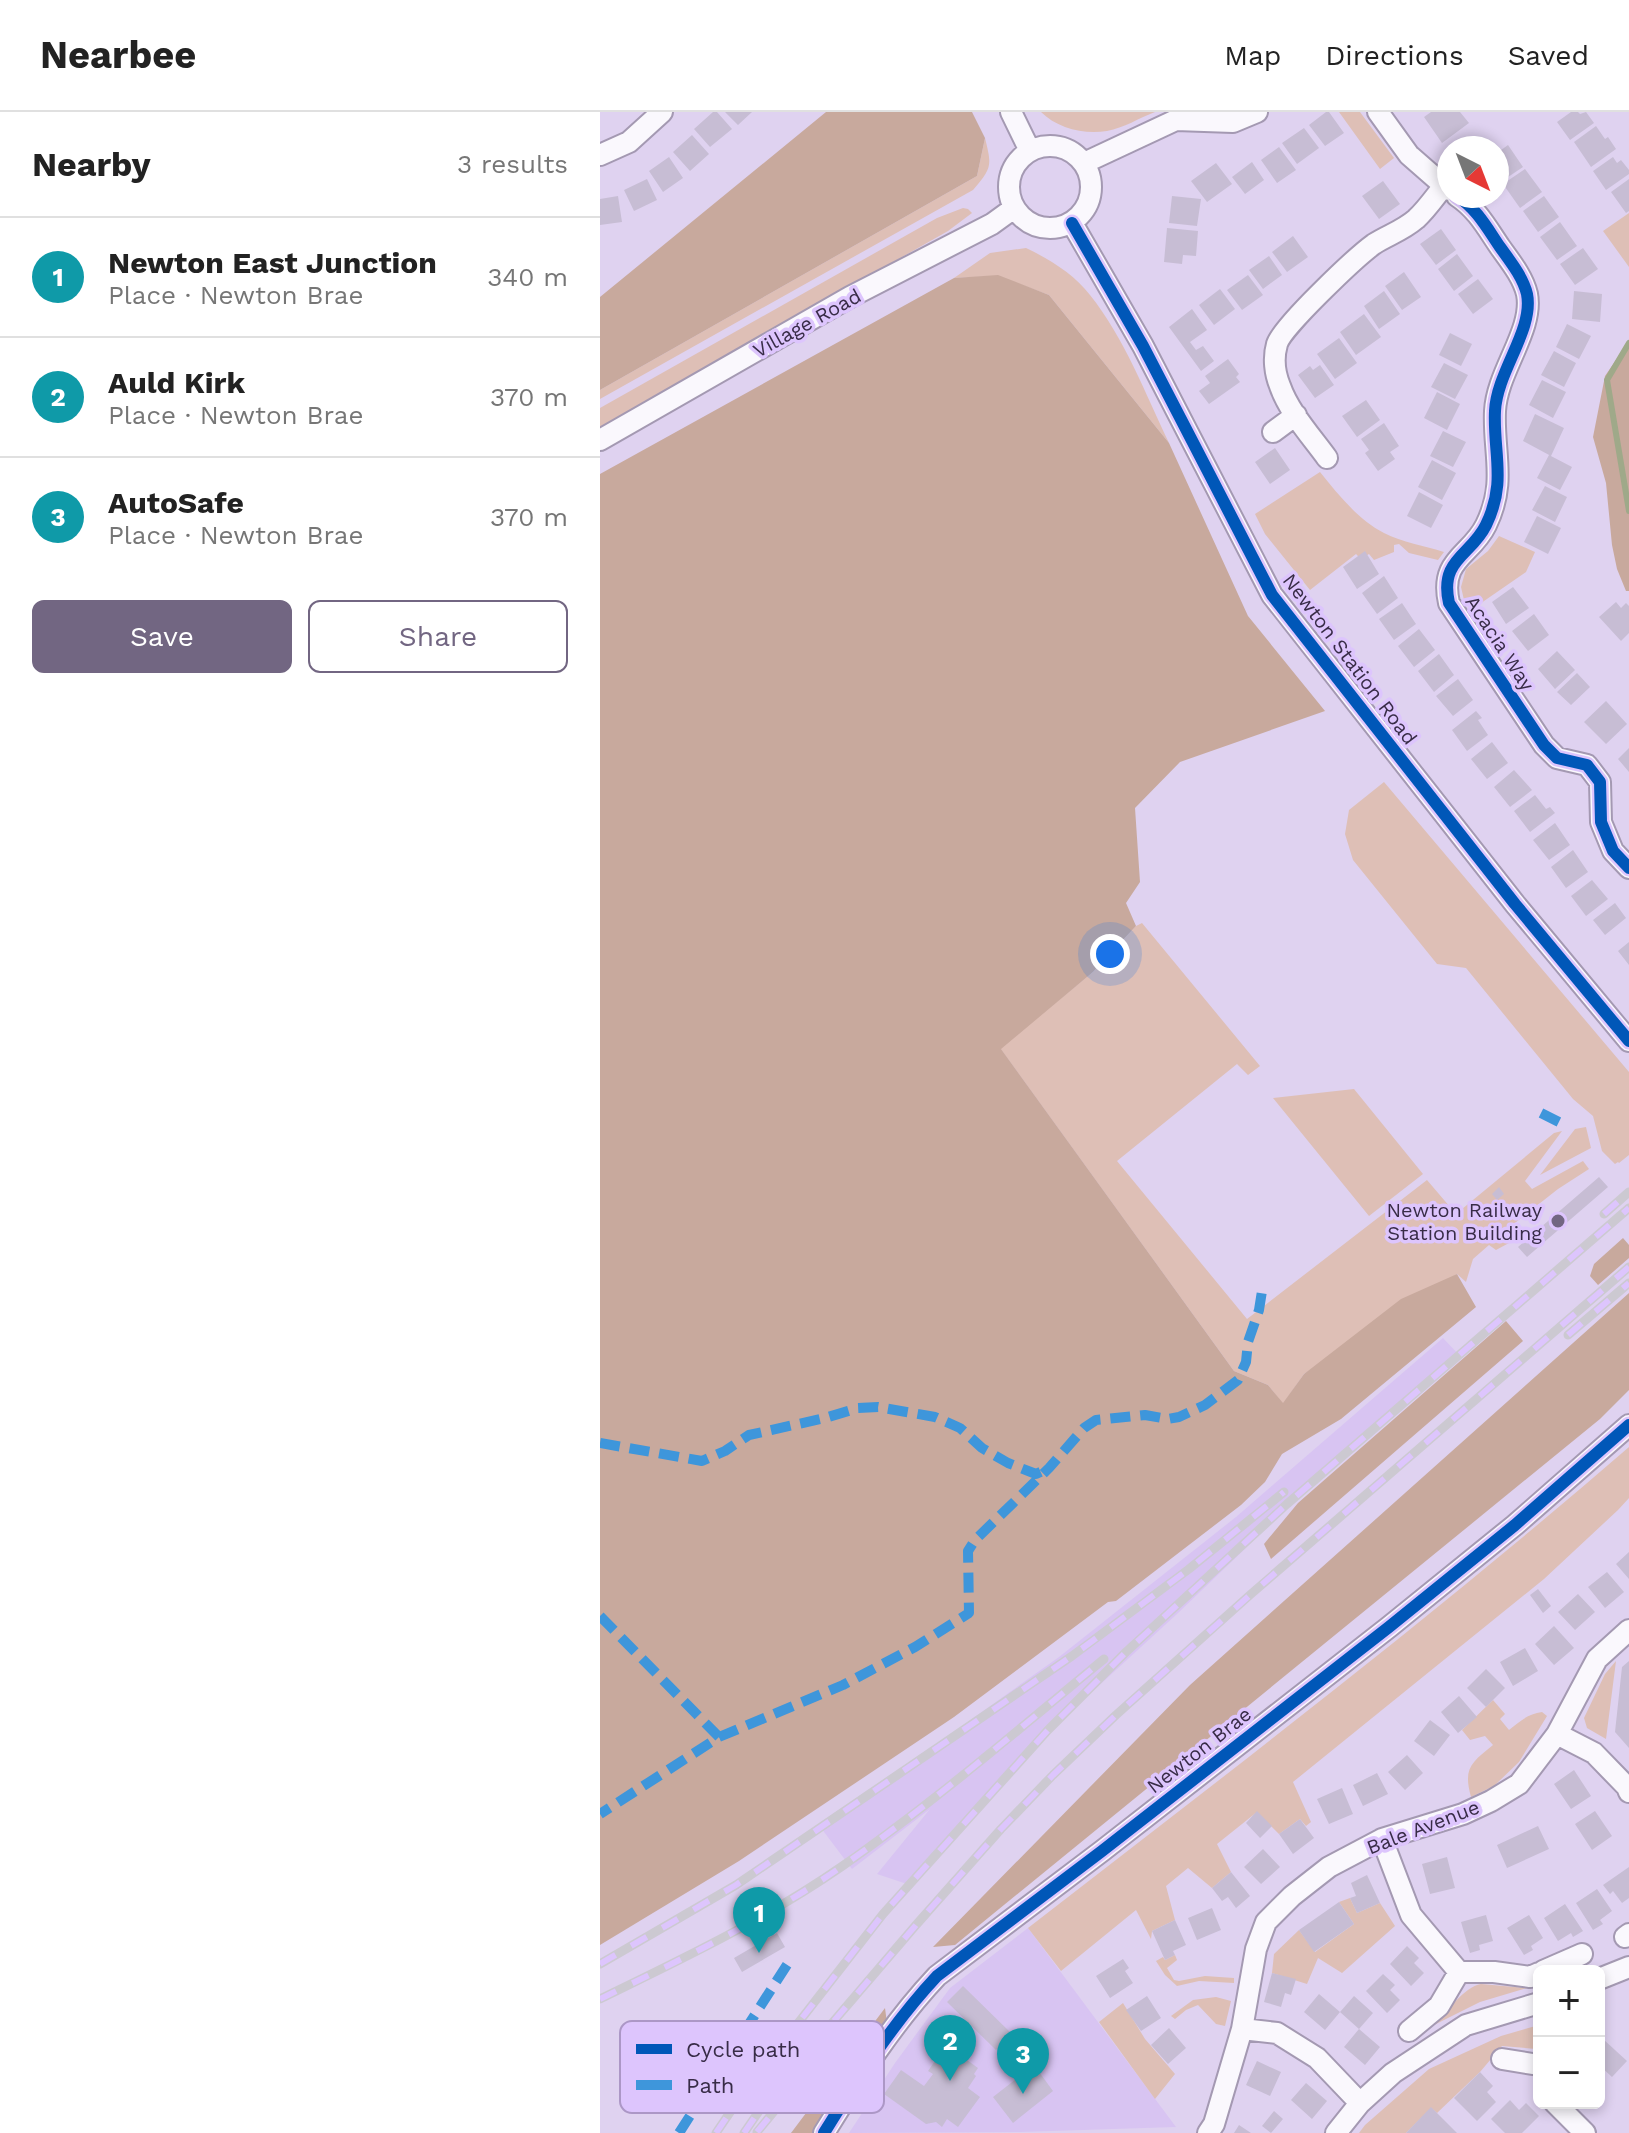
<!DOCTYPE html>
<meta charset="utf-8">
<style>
:root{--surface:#fff;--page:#f6f6f6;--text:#222;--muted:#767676;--line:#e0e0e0;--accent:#726682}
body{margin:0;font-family:"Work Sans",sans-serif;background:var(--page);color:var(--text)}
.controls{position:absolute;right:24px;bottom:24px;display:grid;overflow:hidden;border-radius:12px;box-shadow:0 4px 12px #0003}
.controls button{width:72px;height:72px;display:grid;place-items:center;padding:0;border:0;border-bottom:2px solid var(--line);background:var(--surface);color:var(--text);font:40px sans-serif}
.compass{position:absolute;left:837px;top:24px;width:72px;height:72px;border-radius:50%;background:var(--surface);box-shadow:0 4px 12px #0003;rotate:138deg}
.you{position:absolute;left:510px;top:842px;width:28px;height:28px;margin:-20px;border:6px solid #fff;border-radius:50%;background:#1a73e8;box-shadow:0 0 0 12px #1a73e833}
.badge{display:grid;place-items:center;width:52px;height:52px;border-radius:50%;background:var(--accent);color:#fff;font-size:26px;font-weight:700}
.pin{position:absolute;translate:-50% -66px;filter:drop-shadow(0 2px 4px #0008)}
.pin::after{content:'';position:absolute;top:42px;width:28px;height:24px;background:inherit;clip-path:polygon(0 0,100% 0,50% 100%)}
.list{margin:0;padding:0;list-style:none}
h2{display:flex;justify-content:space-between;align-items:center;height:104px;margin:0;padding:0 32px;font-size:34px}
h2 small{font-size:26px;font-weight:400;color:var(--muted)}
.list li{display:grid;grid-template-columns:52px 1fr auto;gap:24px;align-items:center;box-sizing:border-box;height:120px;padding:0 32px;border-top:2px solid var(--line)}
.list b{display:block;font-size:30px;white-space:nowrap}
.list p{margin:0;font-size:26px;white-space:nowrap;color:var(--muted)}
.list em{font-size:26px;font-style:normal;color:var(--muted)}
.actions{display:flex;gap:16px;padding:24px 32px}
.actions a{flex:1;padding:18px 0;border:2px solid var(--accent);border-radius:12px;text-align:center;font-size:28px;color:var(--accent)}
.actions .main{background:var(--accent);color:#fff}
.map{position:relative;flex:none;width:1029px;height:2021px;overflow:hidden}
header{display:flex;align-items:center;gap:48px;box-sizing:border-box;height:112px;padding:0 40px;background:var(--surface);border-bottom:2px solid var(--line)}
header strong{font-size:38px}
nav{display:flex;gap:44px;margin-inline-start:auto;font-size:28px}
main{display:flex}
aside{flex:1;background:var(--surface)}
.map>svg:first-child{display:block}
</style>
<header>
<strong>Nearbee</strong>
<nav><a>Map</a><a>Directions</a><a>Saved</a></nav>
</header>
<main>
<aside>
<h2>Nearby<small>3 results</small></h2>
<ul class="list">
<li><span class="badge" style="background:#0f9aa8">1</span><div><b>Newton East Junction</b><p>Place · Newton Brae</p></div><em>340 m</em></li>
<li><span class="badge" style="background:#0f9aa8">2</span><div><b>Auld Kirk</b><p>Place · Newton Brae</p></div><em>370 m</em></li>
<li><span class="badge" style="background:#0f9aa8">3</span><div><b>AutoSafe</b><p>Place · Newton Brae</p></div><em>370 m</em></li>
</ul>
<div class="actions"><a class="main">Save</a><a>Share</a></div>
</aside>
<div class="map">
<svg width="1029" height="2021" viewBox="0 0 1029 2021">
<rect width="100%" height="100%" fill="#dfd2f0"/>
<!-- built -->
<path fill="#d8c4f2" d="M843,1226L861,1245L723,1362L577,1502L457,1612L310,1773L277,1762L330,1697L252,1757L218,1712L345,1626L459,1545L636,1405Z
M428,1816L576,2015L420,2020L249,2021L295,1951L350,1876Z"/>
<!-- green -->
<path fill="#debfb6" d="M441,0H555C539,6 524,16 507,19C484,23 457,16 441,0Z
M739,0H760L794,46L780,57Z
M385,26C392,54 392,56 373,78L0,287V278L377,64Z
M363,96L368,97L372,101L348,119L0,316V296L337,106Z
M1029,101V155L1003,119Z
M426,136C449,147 474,162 490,183C525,227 545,281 569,331L449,183L398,164L354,166L390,141Z
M720,360C737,381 758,408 784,421C802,430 825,434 844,440L838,448L809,441L799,432L794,433V440L774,448L769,442L761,447L756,442L710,478L665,422L655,402Z
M899,424L935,440L926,460L871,498L864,488L861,475L866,457L888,439Z
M784,670L1029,960V1043L1019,1051L1018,1050L1015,1052L1002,1039L993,1004L973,987L866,856L837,852L753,748L745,722L749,698Z
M542,811L660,954L648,963L637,952L517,1049L647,1207L827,1068L856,1102L954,1021L962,1019L925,1069L932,1077L983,1049L989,1057L958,1077L906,1118L909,1131L896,1138L889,1133L873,1147L866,1170L857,1162L704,1262L683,1292L668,1273L634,1259L400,936L493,860L536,814Z
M754,977L823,1062L769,1104L673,986Z
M986,1015L991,1036L940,1063L975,1017Z
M1029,1335V1386L1018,1398L944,1467L693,1670L711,1710L706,1714L700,1707L679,1722L657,1700L617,1732L631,1760L612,1776L588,1756L566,1774L575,1808L552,1819L551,1827L536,1798L461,1859L428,1816C631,1659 835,1503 1029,1335Z
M1016,1549L1006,1627L987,1616L984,1606L1005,1562Z
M893,1588L905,1602L900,1607L909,1618C920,1609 928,1602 942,1600L947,1604L919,1650L894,1674L871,1685C863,1656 871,1651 893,1633L885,1624L870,1628L862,1618Z
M750,1786L757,1801L780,1791L795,1814L742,1861L718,1846L707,1872L672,1861L674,1842L699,1818L715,1840L754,1812L739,1790Z
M575,1843L577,1848L567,1856L574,1868L579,1869L605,1864L634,1866V1871L599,1869L577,1874L565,1863L556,1849L563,1845L565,1848Z
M881,1872L927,1876L880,1890L834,1913C847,1900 864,1875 881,1872Z
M616,1885L631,1889L625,1914L616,1912L598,1893L586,1898L575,1907L571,1904L593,1888Z
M523,1891L545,1927L575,1962L555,1987L499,1910Z
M939,1913V1933L936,1937L902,1934L880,1960L837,2001L831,1996L806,2021H759L765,2013L829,1957L901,1924Z"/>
<!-- forest -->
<path fill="#c8a99d" d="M226,0H372L385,26L377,64L0,278V185Z
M398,163L449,183L569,331L648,504L725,599L580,650L535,696L540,770L526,791L536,814L493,860L401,937L634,1259L668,1273L683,1291L704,1262L801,1187L857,1162L876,1195L741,1307L682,1342L665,1370L641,1393L516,1489L508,1490L354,1605L139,1749L0,1833V362L354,166Z
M1029,229V479H1026L1017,457L1012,433L1006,371L993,325L1005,264Z
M1023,1126L1029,1133V1146L998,1173L990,1164L994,1152Z
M1029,1181V1278L1000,1307L355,1833L333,1835L590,1573Z
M906,1209L923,1229L671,1447L664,1432L698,1391Z
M285,1896L287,1911L217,2021H191Z"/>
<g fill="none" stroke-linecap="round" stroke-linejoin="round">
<!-- stream -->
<path stroke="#9fa989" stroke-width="6" d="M1029,231L1007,268L1029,399"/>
</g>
<!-- building -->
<path fill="#c7bdd4" d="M113,0H117L132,17L110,35L94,17Z
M125,0H152L138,13Z
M726,0H729L744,21L725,34L709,13Z
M831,0H860L869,11L842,31L824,5Z
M971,0H978L980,2L986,0L994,11L970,28L957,10Z
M996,14L1005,27L1008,25L1016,37L991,55L974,30Z
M704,16L719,36L697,52L682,31Z
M92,23L109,42L90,59L73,40Z
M908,33L923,55L902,69L897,62V41Z
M679,35L696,58L677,71L661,48Z
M69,45L83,66L63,80L49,59Z
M1013,45L1017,51L1021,48L1029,58V62L1006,78L993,59Z
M652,50L664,68L645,82L632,65Z
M616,51L632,72L607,90L591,69Z
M925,57L942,80L920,96L903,72Z
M47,67L57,88L34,99L24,78Z
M1029,67V99L1026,101L1011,80Z
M783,69L800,92L779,107L762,84Z
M18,84L22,110L0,113V87Z
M572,84L601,87L597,114L569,111Z
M944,84L959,105L938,120L923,99Z
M960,110L977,134L957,148L940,125Z
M567,116L598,119L596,144L583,143L582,152L564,150Z
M841,117L856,138L836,153L820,132Z
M693,124L708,145L687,160L672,140Z
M983,136L998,157L975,173L960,152Z
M857,142L873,164L854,179L838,157Z
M669,144L682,163L663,177L649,158Z
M804,160L821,185L802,198L785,174Z
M648,163L663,183L642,198L627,178Z
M878,167L893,187L873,202L858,182Z
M620,177L635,197L614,213L599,193Z
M784,179L800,202L779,217L764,194Z
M974,179L1002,182L1000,210L972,207Z
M592,197L607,218L590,230L596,238L603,234L614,249L601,259L569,215Z
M764,202L781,225L756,243L740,220Z
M967,212L991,224L979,247L956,235Z
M850,221L872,232L861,254L839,243Z
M739,226L757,251L735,267L717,242Z
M954,239L976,251L964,275L941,263Z
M628,247L639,262L636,265L640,270L609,292L599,279L610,271L605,264Z
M844,251L868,263L855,287L831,275Z
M720,253L734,273L715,286L698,263L710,254L713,258Z
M942,268L966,280L953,306L929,293Z
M837,280L860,292L847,318L824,306Z
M766,288L780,308L757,325L742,304Z
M935,302L964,316L951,344L923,329Z
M784,311L799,334L790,340L795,347L778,359L765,341L769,338L761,327Z
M843,319L866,330L853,355L830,344Z
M675,336L690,358L670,372L655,350Z
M949,343L972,355L960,378L937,366Z
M832,348L856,361L842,388L818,375Z
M945,374L967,385L955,410L932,398Z
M819,380L843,393L831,416L807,404Z
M937,404L961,416L948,442L924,430Z
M765,439L779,462L757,477L743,455Z
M784,464L798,486L777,502L762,481Z
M913,475L929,496L906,512L892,490Z
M1016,490L1021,496L1026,491L1029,494V521L1021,529L999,505Z
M802,491L816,512L794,528L779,507Z
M934,502L949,523L928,539L912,519Z
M819,517L835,538L814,555L798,534Z
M957,539L975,558L955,577L938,557Z
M839,542L854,563L834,580L818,559Z
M977,561L990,575L971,593L957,580Z
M858,567L873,588L853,604L836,584Z
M1006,589L1027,612L1006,632L984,610Z
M876,599L882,606L878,608L888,623L867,639L852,618Z
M892,630L908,651L887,667L871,647Z
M1029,636V660L1018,647Z
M914,658L932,678L910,695L894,675Z
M935,683L946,697L950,695L955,701L930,720L914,699Z
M955,711L970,733L949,748L933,728Z
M973,738L988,760L966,776L951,755Z
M992,768L1008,787L986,804L971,784Z
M1015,791L1026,806L1005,823L993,808Z
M1029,830V853L1018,839Z
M999,1065L1008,1075L927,1145L918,1135Z
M899,1075L904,1082L897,1088L892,1082Z
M1029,1440V1467L1016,1452Z
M1007,1460L1024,1480L1005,1496L988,1475Z
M938,1477L951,1494L943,1501L930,1483Z
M978,1482L995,1500L975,1518L958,1500Z
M954,1514L974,1536L954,1553L935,1532Z
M925,1536L938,1559L913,1574L900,1550Z
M1029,1549V1636L1015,1620L1022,1555Z
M886,1557L905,1576L886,1595L867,1576Z
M859,1584L877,1605L858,1621L841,1600Z
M830,1608L850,1623L834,1644L814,1629Z
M807,1643L823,1661L805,1678L788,1660Z
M974,1658L991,1684L971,1697L954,1672Z
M777,1661L788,1682L763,1694L753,1673Z
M742,1676L753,1702L729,1712L717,1687Z
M657,1699L672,1714L660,1726L646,1711Z
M995,1699L1012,1724L992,1738L975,1712Z
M700,1707L714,1726L693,1742L679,1722Z
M938,1714L949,1737L907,1756L897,1733Z
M663,1737L680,1755L661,1772L644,1755Z
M847,1745L855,1776L830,1782L822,1752Z
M1029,1755V1786L1022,1791L1013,1779L1010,1782L1003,1773Z
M631,1760L650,1784L636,1796L628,1785L622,1789L612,1776Z
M767,1763L780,1791L757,1801L750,1786L756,1784L751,1771Z
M997,1777L1012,1799L1000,1808L1003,1812L993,1818L976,1791Z
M739,1790L754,1812L714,1840L699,1818Z
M965,1792L983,1819L973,1825L971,1821L958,1829L944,1806Z
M612,1796L621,1818L597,1828L588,1806Z
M886,1803L893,1829L879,1833L880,1838L870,1841L861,1810Z
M929,1803L943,1826L931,1834L933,1838L924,1843L907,1816Z
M575,1808L586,1833L573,1839L575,1843L565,1848L552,1819Z
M177,1821L185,1835L142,1860L134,1846Z
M807,1834L819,1846L814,1851L824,1861L811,1874L790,1852Z
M523,1847L529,1856L525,1859L533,1871L510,1886L496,1864Z
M672,1861L696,1867L691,1883L685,1881L681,1895L664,1890Z
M783,1862L795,1873L790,1878L800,1888L787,1901L766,1879Z
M363,1874L412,1922L396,1938L347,1890Z
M719,1882L740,1900L725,1918L704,1900Z
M547,1884L561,1906L541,1919L526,1898Z
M754,1884L773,1901L759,1917L780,1935L765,1953L744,1935L759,1917L740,1900Z
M569,1916L586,1936L568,1952L551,1933Z
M1003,1927L1027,1949L1012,1965L999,1953V1931Z
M346,1933L378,1956L374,1962L376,1964L368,1976L380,1985L358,2015L347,2007L342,2015L336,2010L326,2012L284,1982L301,1958L324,1974L333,1962L328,1959Z
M657,1949L681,1960L670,1984L646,1973Z
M434,1953L453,1979L413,2011L393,1985Z
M880,1960L893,1974L887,1980L896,1990L877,2009L854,1986Z
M706,1971L727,1989L712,2007L691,1988Z
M910,1988L919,1998L926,1991L939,2004L922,2021H905L891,2007Z
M831,1995L857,2021H806Z
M674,1999L683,2007L671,2021L662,2014Z
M639,2013L651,2021H634Z"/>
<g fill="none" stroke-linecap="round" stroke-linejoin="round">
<!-- minor casing -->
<g stroke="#a499b2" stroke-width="24">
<path id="minor" d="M411,0L430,39
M778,0L809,43L849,78
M409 75a41 41 0 1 1 82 0a41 41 0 1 1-82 0Z
M0,43L29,30L62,0
M484,51L576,8L633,10L657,0
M857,84C877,97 887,116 900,135C910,149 923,165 927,182C934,218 897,259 895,299C893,341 907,370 886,413C871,444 839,447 849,491L944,633L957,646L987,653L1000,670L1001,710L1013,739L1029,756
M472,111L543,234L672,483L915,792L1029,929
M673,320L696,303
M0,328L250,185L392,112L414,96
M727,346C711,324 689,300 680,274C675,262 673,246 677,232C682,215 756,145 774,132C788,123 802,119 816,107C826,98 835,85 843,75
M957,1622L994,1641L1027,1675L1029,1680
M782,1727L811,1803L859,1860
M1025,1825L1029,1822
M943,1859L982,1842
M999,1867L1029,1855
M642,1917L656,1837L666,1810L692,1784L729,1755L782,1727L863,1702L891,1689L919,1672L957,1622L997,1547L1029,1518
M809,1919L839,1894L859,1860H894L930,1865L939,1861
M902,1947L939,1953
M955,1991L985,2021
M224,2021C258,1966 292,1912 337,1864L502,1739L789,1515L915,1413L1029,1313
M608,2021L614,2012L642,1917L677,1921L717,1946L760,1991
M736,2021L760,1991L793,1961L866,1913L939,1891"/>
</g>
<!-- minor -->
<use href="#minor" stroke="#faf8fd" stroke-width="20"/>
<!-- rail casing -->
<g stroke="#ccc9d1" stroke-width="9">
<path id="rail" d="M1004,1102L1029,1080
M968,1223L1029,1171
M0,1852L136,1773L472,1544L589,1457L684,1380
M0,1887C82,1847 166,1807 241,1755C333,1691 418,1618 504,1547
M157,2020L218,1946
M116,2021L139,1987L283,1802L448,1618L526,1540L687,1392L1029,1096
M144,2021L168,1986L316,1813L401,1717L453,1663L516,1603L651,1482L1029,1155"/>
</g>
<!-- rail -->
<use href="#rail" stroke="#ddc5fd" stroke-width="6" stroke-dasharray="18" stroke-linecap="butt"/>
<!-- quiet -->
<path stroke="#3e96db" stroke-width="10" stroke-dasharray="20 10" stroke-linecap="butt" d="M941,1001L967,1014
M0,1331L102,1349L125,1339L149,1323L225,1306L258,1296L278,1295L335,1305L360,1316L382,1336L408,1351L436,1362L449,1356
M0,1504L119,1625L0,1702
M119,1625L243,1573L315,1535L369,1501L368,1439L375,1428L449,1356L484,1316L496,1308L545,1303L568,1307L579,1305L605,1293L638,1268L646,1250L648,1230L659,1198L662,1179
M79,2021L192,1845"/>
<!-- cycleway casing -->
<g stroke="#ddc5fd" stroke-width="17">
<path id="cycleway" d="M857,84C877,97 887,116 900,135C910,149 923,165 927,182C934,218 897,259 895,299C893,341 907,370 886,413C871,444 839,447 849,491L944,633L957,646L987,653L1000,670L1001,710L1013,739L1029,756
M472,111L543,234L672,483L915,792L1029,929
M224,2021C258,1966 292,1912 337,1864L502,1739L789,1515L915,1413L1029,1313"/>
</g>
<!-- cycleway -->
<use href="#cycleway" stroke="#0057b8" stroke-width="12"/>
</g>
<!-- markers -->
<circle fill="#726682" stroke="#ddc5fd" stroke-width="3" cx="958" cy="1109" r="8"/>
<g text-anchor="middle" stroke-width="7" stroke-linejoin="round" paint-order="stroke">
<!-- street labels -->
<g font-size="20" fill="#382c47" stroke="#ddc5fd">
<text transform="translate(207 211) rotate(-29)" y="7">Village Road</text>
<text transform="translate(900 531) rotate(57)" y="7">Acacia Way</text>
<text transform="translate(750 547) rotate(53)" y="7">Newton Station Road</text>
<text transform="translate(599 1638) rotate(-38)" y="7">Newton Brae</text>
<text transform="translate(823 1715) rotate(-21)" y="7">Bale Avenue</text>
</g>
<!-- poi labels -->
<g font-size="20" fill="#382c47" stroke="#ddc5fd" text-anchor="end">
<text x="942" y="1105">Newton Railway<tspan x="942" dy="23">Station Building</tspan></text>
</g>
</g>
<!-- legend -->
<rect x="20" y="1909" width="264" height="92" rx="12" fill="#ddc5fd" stroke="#ac97c6" stroke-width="2"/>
<rect x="36" y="1932" width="36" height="10" fill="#0057b8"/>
<rect x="36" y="1968" width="36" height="10" fill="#3e96db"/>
<g font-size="22" fill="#382c47">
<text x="86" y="1945">Cycle path</text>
<text x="86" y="1981">Path</text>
</g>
</svg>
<div class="controls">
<button>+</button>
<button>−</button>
</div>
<svg class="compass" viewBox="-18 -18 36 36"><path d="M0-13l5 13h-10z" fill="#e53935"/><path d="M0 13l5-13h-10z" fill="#767676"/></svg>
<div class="you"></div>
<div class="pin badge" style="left:159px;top:1841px;background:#0f9aa8">1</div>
<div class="pin badge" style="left:350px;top:1969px;background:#0f9aa8">2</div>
<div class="pin badge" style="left:423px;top:1982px;background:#0f9aa8">3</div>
</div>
</main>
